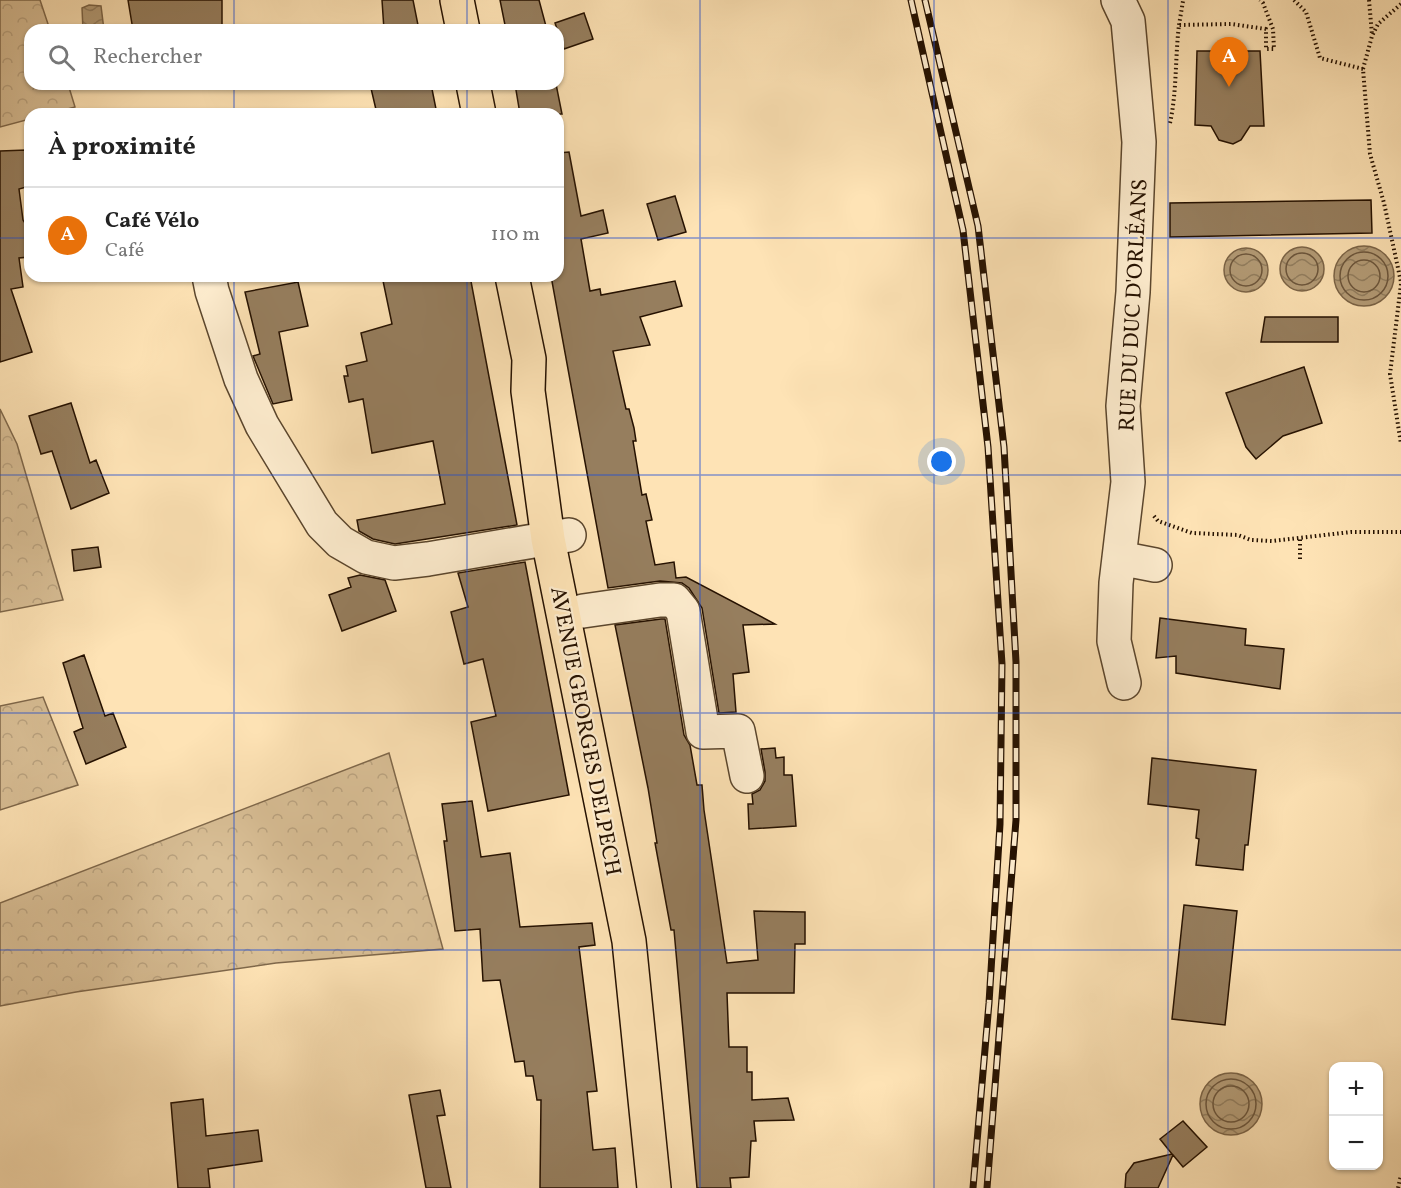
<!DOCTYPE html>
<html lang="fr">
<meta charset="utf-8">
<style>
:root{--surface:#fff;--page:#f2f2f2;--text:#222;--muted:#767676;--line:#e0e0e0;--accent:#7c3aed}
body{margin:0;font-family:Vollkorn,serif;background:var(--page);color:var(--text)}
.controls{position:absolute;right:18px;bottom:18px;display:grid;overflow:hidden;border-radius:12px;box-shadow:0 2px 4px #0004}
.controls button{width:54px;height:54px;display:grid;place-items:center;padding:0;border:0;border-bottom:2px solid var(--line);background:var(--surface);color:var(--text);font:30px sans-serif}
.you{position:absolute;left:942px;top:462px;width:21px;height:21px;margin:-15px;border:4px solid #fff;border-radius:50%;background:#1a73e8;box-shadow:0 0 0 9px #1a73e833}
.badge{display:grid;place-items:center;width:39px;height:39px;border-radius:50%;background:var(--accent);color:#fff;font-size:20px;font-weight:700}
.pin{position:absolute;translate:-50% -50px;filter:drop-shadow(0 2px 3px #0008)}
.pin::after{content:'';position:absolute;top:32px;width:21px;height:18px;background:inherit;clip-path:polygon(0 0,100% 0,50% 100%)}
.list{margin:0;padding:0;list-style:none}
h2{display:flex;justify-content:space-between;align-items:center;height:78px;margin:0;padding:0 24px;font-size:26px}
h2 small{font-size:20px;font-weight:400;color:var(--muted)}
.list li{display:grid;grid-template-columns:39px 1fr auto;gap:18px;align-items:center;box-sizing:border-box;height:96px;padding:0 24px;border-top:2px solid var(--line)}
.list b{display:block;font-size:22px;white-space:nowrap}
.list p{margin:0;font-size:20px;white-space:nowrap;color:var(--muted)}
.list em{font-size:20px;font-style:normal;color:var(--muted)}
.icon{flex:none;width:33px;height:33px;fill:none;stroke:currentColor;stroke-width:2;stroke-linecap:round;stroke-linejoin:round}
.map{position:relative;flex:none;width:1401px;height:1188px;overflow:hidden}
.search{position:absolute;background:var(--surface);box-shadow:0 2px 4px #0004;left:24px;top:24px;width:540px;height:66px;display:flex;align-items:center;gap:15px;box-sizing:border-box;padding:0 21px;border-radius:18px;color:var(--muted);font-size:22px}
.panel{position:absolute;background:var(--surface);box-shadow:0 2px 4px #0004;left:24px;top:108px;width:540px;height:174px;border-radius:18px}
.map>svg:first-child{display:block}
</style>
<div class="map">
<svg width="1401" height="1188" viewBox="0 0 1401 1188">
<defs>
<pattern id="forest-crowns" width="20" height="18" patternUnits="userSpaceOnUse" patternTransform="scale(1.5)"><rect width="20" height="18" fill="#d9bf96"/><path d="M2 6a3 3 0 1 1 6 0M12 15a3 3 0 1 1 6 0" fill="none" stroke="#baa380"/></pattern>
<pattern id="water-waves" width="16" height="10" patternUnits="userSpaceOnUse" patternTransform="scale(1.5)"><rect width="16" height="10" fill="#b49c77"/><path d="M0 5q4-4 8 0t8 0" fill="none" stroke="#927e5f"/></pattern>
</defs>
<rect width="100%" height="100%" fill="#fee3b5"/>
<filter id="stains"><feTurbulence type="fractalNoise" baseFrequency=".00333" numOctaves="4"/><feColorMatrix values="0 0 0 0 .2 0 0 0 0 .09 0 0 0 0 .02 0 0 0 .5 -.17"/></filter>
<radialGradient id="worn" r=".72"><stop offset=".6" stop-color="#630" stop-opacity="0"/><stop offset="1" stop-color="#630" stop-opacity=".3"/></radialGradient>
<!-- forest -->
<path fill="url(#forest-crowns)" stroke="#7f684b" stroke-width="1.5" d="M0,0H40L50,30H30V84H68L75,107L49,114H30V119L0,127Z
M0,409L17,444L63,600L0,612Z
M43,697L78,785L0,810V706Z
M389,753L443,949L276,963L76,992L0,1006V903Z"/>
<!-- water -->
<path fill="url(#water-waves)" stroke="#7b6447" stroke-width="1.5" d="M89,5L101,6L104,30H83L82,8Z
M1334 276a30 30 0 1 1 60 0a30 30 0 1 1-60 0Z
M1280 269a22 22 0 1 1 44 0a22 22 0 1 1-44 0Z
M1224 270a22 22 0 1 1 44 0a22 22 0 1 1-44 0Z
M1200 1104a31 31 0 1 1 62 0a31 31 0 1 1-62 0Z"/>
<g fill="none" stroke-linecap="round" stroke-linejoin="round">
<!-- shore -->
<path stroke="#6c563c" stroke-width="1.5" d="M1340 276a24 24 0 1 1 48 0a24 24 0 1 1-48 0Z
M1286 269a16 16 0 1 1 32 0a16 16 0 1 1-32 0Z
M1230 270a16 16 0 1 1 32 0a16 16 0 1 1-32 0Z
M1348 276a16 16 0 1 1 32 0a16 16 0 1 1-32 0Z
M1206 1104a25 25 0 1 1 50 0a25 25 0 1 1-50 0Z
M1213 1104a18 18 0 1 1 36 0a18 18 0 1 1-36 0Z"/>
</g>
<!-- building -->
<path fill="#967e5e" stroke="#251100" stroke-width="1.5" d="M128,0H222V30H133Z
M382,0H413L419,30H384Z
M500,0H539L547,30H506Z
M584,13L593,39L564,49L555,23Z
M1197,51H1260L1264,126H1250L1241,140L1233,144L1219,140L1211,126L1195,125Z
M370,84H431L437,114H377Z
M515,84H556L562,114H520Z
M26,150L30,186L19,189L23,220L30,231L27,246L29,257L19,258L23,287L11,289L32,352L0,362V151Z
M569,152L581,216L603,210L608,233L581,239L590,291L600,289L601,295L675,281L682,306L640,317L650,345L613,351L626,409H629L634,428L636,441H633L642,495L646,494L652,520L646,521L655,565L674,562L676,578L686,577L775,624L743,625L749,672L733,674L736,712L719,713L702,608L689,588L682,583L660,581L608,588L551,276H558V153Z
M675,196L686,232L658,240L647,204Z
M1371,200L1372,233L1170,237V203Z
M382,276H470L517,525L395,544L373,539L359,531L357,520L445,504L433,441L372,453L363,399L349,402L344,376H348L346,366L367,361L361,333L392,324Z
M298,282L308,326L279,332L292,400L273,404L253,356L260,354L245,292Z
M1265,317H1338V342H1261Z
M1304,367L1322,423L1283,436L1256,459L1246,447L1226,393Z
M71,403L90,463L96,460L109,493L71,509L52,451L41,454L29,416Z
M98,547L101,567L74,571L72,550Z
M525,562L569,795L488,811L471,722L496,716L483,659L464,664L451,612L468,607L458,573Z
M360,575L385,580L396,611L342,631L329,595L351,587L348,578Z
M1160,618L1246,629L1245,645L1284,649L1280,689L1176,673V656L1156,658Z
M661,619H665L684,735L690,745L697,785H702L704,810L727,963L758,960L754,911L805,912V944H795L794,993H727L729,1047H747V1072H752V1100L788,1098L794,1120L754,1121L756,1141H751L749,1177L730,1178L731,1188H697L674,930H671L655,843H657L648,788L615,625Z
M84,655L105,716L113,713L126,747L86,764L74,732L83,728L63,663Z
M775,748L776,758L784,757V775H792L796,826L749,829L748,804H753L752,794L760,790L765,781V772L761,749Z
M1152,758L1256,770L1248,845H1245L1243,870L1196,865L1199,839L1196,838L1199,810L1148,804Z
M472,801L481,857L510,853L520,927L592,923L595,945L579,947L597,1091L587,1092L593,1150L615,1148L618,1188H540L541,1100H537L533,1076H526L524,1061L515,1062L500,980L483,981L480,929L455,931L444,841H447L442,804Z
M1184,905L1237,911L1225,1025L1172,1019Z
M440,1090L445,1115L437,1116L451,1188H426L409,1095Z
M203,1099L206,1136L258,1130L262,1161L208,1169L210,1188H178L171,1103Z
M1183,1121L1207,1147L1183,1167L1173,1155L1158,1188H1125L1126,1174L1134,1163L1172,1154L1160,1139Z"/>
<g fill="none" stroke-linecap="round" stroke-linejoin="round">
<!-- minor casing -->
<g stroke="#5b462d" stroke-width="36">
<path id="minor" d="M1118,0L1128,21L1139,142L1133,292L1123,406L1128,482L1116,583L1114,641L1124,683
M209,276L212,291L241,379L262,425L322,524L340,542L366,557L394,563L428,559L569,535
M1119,558L1155,565
M583,611L660,600H674L683,611L703,732L738,731L747,776"/>
</g>
<!-- major casing -->
<g stroke="#251100" stroke-width="36">
<path id="major" d="M457,0L463,30
M473,84L479,114
M512,276L529,359L528,391L548,539L629,941L654,1188"/>
</g>
<!-- path -->
<path stroke="#251100" stroke-width="4" stroke-dasharray="1.5 3" stroke-linecap="butt" d="M1294,0L1306,12L1320,58L1363,69
M1369,0L1372,35
M1401,4L1378,24L1372,36L1363,69L1370,154L1384,203L1401,282
M1179,25L1183,1
M1170,123C1177,91 1175,58 1179,25L1231,24L1266,29V49H1274L1273,29L1263,3L1260,0
M1401,284L1390,374L1401,444
M1154,516L1158,521L1192,533L1238,535L1251,540L1272,541L1351,532H1401
M1300,559V539
M1398,1188L1401,1175"/>
<!-- minor -->
<use href="#minor" stroke="#feedcf" stroke-width="33"/>
<!-- major -->
<use href="#major" stroke="#fee3b5" stroke-width="33"/>
<!-- rail casing -->
<g stroke="#251100" stroke-width="7">
<path id="rail" d="M911,0L963,230L988,447L1002,664L1000,824L989,1003L973,1188
M925,0L978,226L1004,447L1016,662V820L987,1188"/>
</g>
<!-- rail -->
<use href="#rail" stroke="#feedcf" stroke-width="4.5" stroke-dasharray="14" stroke-linecap="butt"/>
</g>
<!-- grid -->
<path fill="none" stroke="#1d4ed8" stroke-width="1.5" stroke-opacity="0.55" d="M234,0V30M467,0V30M700,0V1188M934,0V1188M1168,0V1188M234,84V114M467,84V114M0,238H30M558,238H1401M234,276V1188M467,276V1188M0,475H1401M0,713H1401M0,950H1401"/>
<g text-anchor="middle" stroke-width="4.5" stroke-linejoin="round" paint-order="stroke">
<!-- street labels -->
<g font-size="22" fill="#251100" stroke="#feedcf">
<text transform="translate(1132 305) rotate(-87)" y="8">RUE DU DUC D'ORLÉANS</text>
<text transform="translate(587 731) rotate(79)" y="8">AVENUE GEORGES DELPECH</text>
</g>
</g>
<rect width="100%" height="100%" filter="url(#stains)"/>
<rect width="100%" height="100%" fill="url(#worn)"/>
</svg>
<div class="controls">
<button>+</button>
<button>−</button>
</div>
<div class="you"></div>
<div class="pin badge" style="left:1229px;top:87px;background:#e8710a">A</div>
<div class="search"><svg class="icon" aria-label="search" viewBox="0 0 24 24"><circle cx="10" cy="10" r="6"/><path d="M15 15l6 6"/></svg>Rechercher</div>
<section class="panel">
<h2>À proximité<small></small></h2>
<ul class="list">
<li><span class="badge" style="background:#e8710a">A</span><div><b>Café Vélo</b><p>Café</p></div><em>110 m</em></li>
</ul>
</section>
</div>
